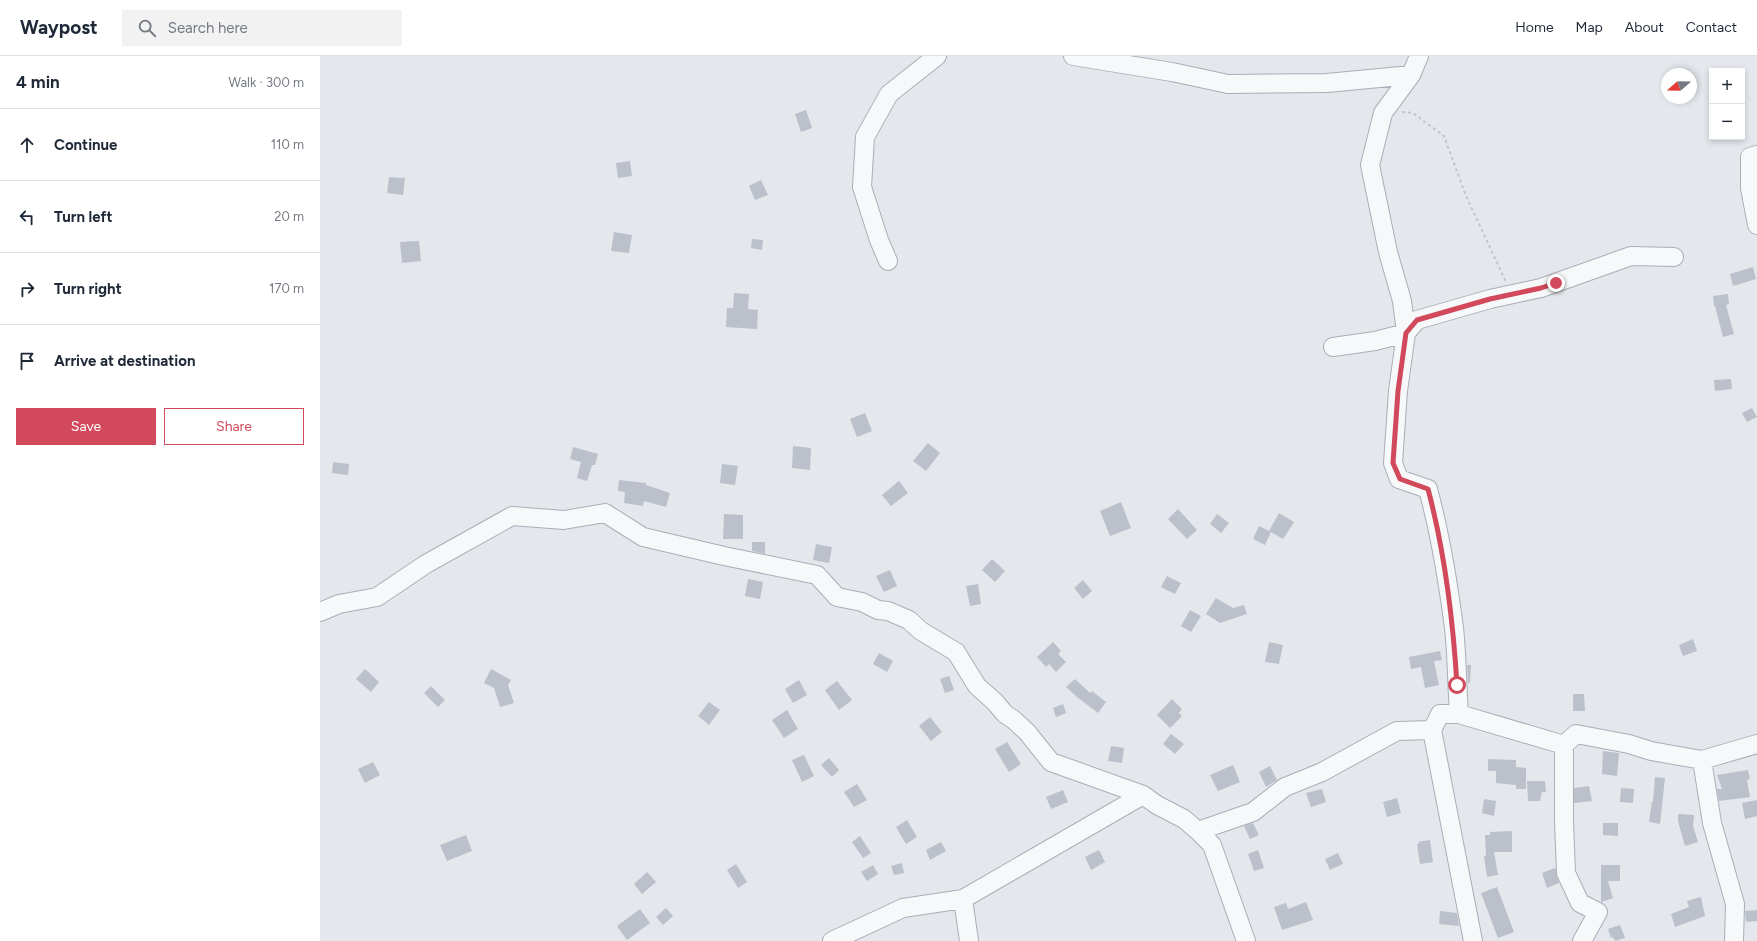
<!DOCTYPE html>
<meta charset="utf-8">
<style>
:root{--surface:#fff;--page:#f2f2f3;--text:#1f2937;--muted:#747a83;--line:#e0e1e3;--accent:#d1495b}
body{margin:0;font-family:Figtree,sans-serif;background:var(--page);color:var(--text)}
.controls{position:absolute;right:12px;top:12px;display:grid;overflow:hidden;border-radius:0px;box-shadow:0 2px 6px #0003}
.controls button{width:36px;height:36px;display:grid;place-items:center;padding:0;border:0;border-bottom:1px solid var(--line);background:var(--surface);color:var(--text);font:20px sans-serif}
.compass{position:absolute;left:1341px;top:12px;width:36px;height:36px;border-radius:50%;background:var(--surface);box-shadow:0 2px 6px #0003;rotate:250deg}
.stop{position:absolute;width:12px;height:12px;margin:-9px;border:3px solid #d1495b;border-radius:50%;background:#fff}
.stop.end{background:#d1495b;border-color:#fff;box-shadow:0 1px 4px #0008}
.list{margin:0;padding:0;list-style:none}
h2{display:flex;justify-content:space-between;align-items:center;height:52px;margin:0;padding:0 16px;font-size:17px}
h2 small{font-size:13px;font-weight:400;color:var(--muted)}
.list li{display:grid;grid-template-columns:26px 1fr auto;gap:12px;align-items:center;box-sizing:border-box;height:72px;padding:0 16px;border-top:1px solid var(--line)}
.list b{display:block;font-size:15px;white-space:nowrap}
.list em{font-size:13px;font-style:normal;color:var(--muted)}
.actions{display:flex;gap:8px;padding:12px 16px}
.actions a{flex:1;padding:9px 0;border:1px solid var(--accent);border-radius:0px;text-align:center;font-size:14px;color:var(--accent)}
.actions .main{background:var(--accent);color:#fff}
.icon{flex:none;width:22px;height:22px;fill:none;stroke:currentColor;stroke-width:2;stroke-linecap:round;stroke-linejoin:round}
.map{position:relative;flex:none;width:1437px;height:885px;overflow:hidden}
header{display:flex;align-items:center;gap:24px;box-sizing:border-box;height:56px;padding:0 20px;background:var(--surface);border-bottom:1px solid var(--line)}
header strong{font-size:19px}
nav{display:flex;gap:22px;margin-inline-start:auto;font-size:14px}
.search{width:280px;height:36px;background:var(--page);display:flex;align-items:center;gap:10px;box-sizing:border-box;padding:0 14px;border-radius:0px;color:var(--muted);font-size:15px}
main{display:flex}
aside{flex:1;background:var(--surface)}
.map>svg:first-child{display:block}
</style>
<header>
<strong>Waypost</strong>
<div class="search"><svg class="icon" aria-label="search" viewBox="0 0 24 24"><circle cx="10" cy="10" r="6"/><path d="M15 15l6 6"/></svg>Search here</div>
<nav><a>Home</a><a>Map</a><a>About</a><a>Contact</a></nav>
</header>
<main>
<aside>
<h2>4 min<small>Walk · 300 m</small></h2>
<ul class="list">
<li><svg class="icon" aria-label="ahead" viewBox="0 0 24 24"><path d="M12 20V5M6 11l6-6 6 6"/></svg><div><b>Continue</b></div><em>110 m</em></li>
<li><svg class="icon" aria-label="left" viewBox="0 0 24 24"><path d="M17 20v-9H6M10 6l-5 5 5 5"/></svg><div><b>Turn left</b></div><em>20 m</em></li>
<li><svg class="icon" aria-label="right" viewBox="0 0 24 24"><path d="M7 20v-9h11M14 6l5 5-5 5"/></svg><div><b>Turn right</b></div><em>170 m</em></li>
<li><svg class="icon" aria-label="arrive" viewBox="0 0 24 24"><path d="M6 21V4h12l-3 4 3 4H6"/></svg><div><b>Arrive at destination</b></div></li>
</ul>
<div class="actions"><a class="main">Save</a><a>Share</a></div>
</aside>
<div class="map">
<svg width="1437" height="885" viewBox="0 0 1437 885">
<rect width="100%" height="100%" fill="#e4e7ec"/>
<!-- building -->
<path fill="#bbc0ca" d="M486,54L492,72L481,76L475,58Z
M310,105L312,120L298,122L296,107Z
M69,121L85,122L83,139L67,137Z
M441,124L448,139L435,144L429,130Z
M294,176L312,179L309,197L291,195Z
M432,183L443,184L442,194L431,192Z
M99,185L101,205L82,207L80,186Z
M1433,211L1436,223L1413,230L1410,218Z
M414,237L429,238L428,253L438,254L437,273L406,271L407,252H413Z
M1408,238L1409,248L1406,249L1414,278L1403,281L1395,250H1394L1393,240Z
M1411,323L1412,333L1395,335L1394,324Z
M1432,352L1437,361L1427,366L1422,357Z
M545,357L552,375L537,381L530,363Z
M608,387L620,397L606,415L593,405Z
M473,390L491,392L490,414L472,412Z
M253,391L278,398L275,409H272L267,425L257,422L261,406L250,403Z
M13,406L29,408L28,419L12,417Z
M402,408L418,410L415,429L400,427Z
M299,424L326,427V429L350,437L346,451L324,445L323,450L304,447L305,436L298,435Z
M579,425L588,437L571,450L562,439Z
M801,446L811,472L790,480L780,455Z
M858,453L877,474L867,483L848,463Z
M959,457L974,466L963,483L949,475Z
M404,458L423,459V483H403Z
M897,458L909,467L901,477L890,468Z
M939,470L951,476L945,489L933,483Z
M432,486H445V498L432,495Z
M496,488L512,491L509,507L493,504Z
M672,503L685,515L675,526L662,514Z
M570,514L577,530L564,536L556,520Z
M847,520L861,527L855,538L841,531Z
M428,523L443,526L440,543L425,540Z
M763,524L772,535L763,543L754,532Z
M658,528L661,548L650,550L646,530Z
M896,542L913,552L924,549L927,558L900,567L886,558Z
M870,554L881,560L871,576L861,570Z
M1373,583L1377,595L1363,600L1359,589Z
M733,586L741,595L738,598L746,606L736,616L729,608L726,611L717,601Z
M949,586L963,589L959,608L945,606Z
M1120,595L1122,604L1114,605L1119,629L1105,632L1101,611L1091,613L1089,601Z
M559,597L573,605L567,616L553,608Z
M1147,609H1151L1150,627H1148Z
M45,613L59,626L51,636L36,623Z
M171,613L191,624L188,629L194,647L180,651L174,632L164,627Z
M629,620L634,634L625,637L620,623Z
M755,623L770,637L772,635L786,646L778,657L757,641L746,631Z
M479,624L487,639L473,647L465,633Z
M517,625L532,644L519,654L505,634Z
M111,630L125,644L118,651L104,637Z
M1253,638H1264L1265,655H1253Z
M852,643L862,653L859,657L862,660L850,672L837,659Z
M389,646L400,654L389,669L378,660Z
M743,648L746,657L736,661L733,652Z
M467,654L478,673L464,682L452,664Z
M610,661L622,676L611,685L599,670Z
M851,678L864,688L855,698L843,688Z
M687,686L701,708L689,716L675,693Z
M791,690L804,692L802,707L788,705Z
M1283,695L1299,697L1297,720L1282,718Z
M484,699L494,720L482,726L472,704Z
M509,702L519,714L512,721L501,709Z
M1168,703L1196,704V711L1206,712V733H1196V729L1176,727V715H1168Z
M53,706L60,719L45,727L38,713Z
M913,709L920,726L898,735L890,719Z
M950,710L957,724L946,731L939,716Z
M1428,714L1430,723L1427,724L1430,741L1399,745L1397,733H1402L1397,719Z
M1335,721L1345,722L1340,768L1329,766L1332,745L1333,746Z
M1207,725H1225L1226,736H1222L1220,745H1208Z
M537,728L547,744L534,751L524,736Z
M1269,730L1272,745L1254,747V732Z
M1301,732L1314,733L1313,747L1300,746Z
M1002,733L1006,746L991,751L986,737Z
M743,734L748,746L731,753L726,741Z
M1077,742L1081,757L1067,761L1063,746Z
M1164,743L1176,745L1174,760L1162,757Z
M1437,744V760L1425,763L1422,747Z
M1358,758L1374,759L1373,770L1378,786L1365,790L1358,765Z
M587,764L597,781L586,788L576,771Z
M933,767L939,779L930,783L924,770Z
M1283,767H1298V780L1283,779Z
M1192,775V796H1174L1178,819L1167,821L1164,800H1166L1165,779H1170V776Z
M146,779L152,795L127,805L120,789Z
M540,780L551,797L543,802L532,786Z
M1110,784L1113,806L1100,808L1097,788H1099L1098,786Z
M621,786L626,795L610,804L606,794Z
M779,794L785,806L771,814L765,801Z
M938,794L944,812L934,815L928,798Z
M1018,797L1023,808L1010,814L1005,803Z
M582,807L584,817L574,819L571,810Z
M416,808L427,826L418,832L407,814Z
M553,809L558,818L547,825L541,816Z
M1281,809H1300V825H1288L1293,842L1281,846Z
M1235,812L1239,827L1227,832L1222,817Z
M327,816L336,826L322,838L314,828Z
M1177,831L1194,876L1178,882L1161,837Z
M1381,841L1385,860L1355,871L1351,858L1369,851L1367,845Z
M986,846L993,864L962,874L954,851L966,847L968,853Z
M346,852L353,860L343,869L336,861Z
M320,853L330,867L307,884L297,870Z
M1437,854V865L1426,866L1425,855Z
M1120,855L1137,857L1139,870L1119,868Z
M1300,869L1305,882L1295,885L1293,881L1291,882L1288,873Z"/>
<g fill="none" stroke-linecap="round" stroke-linejoin="round">
<!-- minor casing -->
<g stroke="#a9aeb7" stroke-width="20">
<path id="minor" d="M753,0L852,16L908,28L1007,27L1091,19
M1099,0L1091,19L1063,57L1050,109L1068,196L1082,245L1086,277L1078,335L1073,407L1079,423L1108,433C1120,478 1128,525 1134,572C1137,600 1137,629 1139,658
M1437,99L1430,101V132L1437,169
M568,205L559,184L542,131L545,81L569,38L617,0
M1013,291L1055,285L1086,277L1097,264L1170,243L1221,232L1311,200L1354,201
M0,556L19,548L57,541L106,508L192,460L244,464L285,457L323,481L404,500L497,519L517,541L542,546L558,554L568,555L589,564L601,575L636,596L657,630L675,646L685,658L694,664L707,676L731,706L823,739L837,749L864,763L878,775L892,789L926,885
M1112,674L1153,885
M1244,689V765L1246,817L1260,847L1278,856L1262,885
M1382,704L1392,767L1415,848L1414,885
M878,775L933,756L965,731L1002,716L1077,675L1112,674L1120,658H1139L1244,689L1256,678L1309,688L1331,695L1382,704L1437,688
M643,843L649,885
M512,885L583,852L643,843L823,739"/>
</g>
<!-- path -->
<path stroke="#c2c5cb" stroke-width="2" stroke-dasharray="3 3" stroke-linecap="butt" d="M1082,56L1093,57L1124,80L1146,140L1186,226"/>
<!-- minor -->
<use href="#minor" stroke="#f7f8fa" stroke-width="18"/>
</g>
<g fill="none" stroke-linecap="round" stroke-linejoin="round">
<!-- route -->
<path stroke="#d1495b" stroke-width="5" d="M1137,629C1133,563 1125,497 1108,433L1080,423L1073,407L1078,335L1086,277L1097,264L1170,243L1221,232L1236,227"/>
</g>
</svg>
<div class="controls">
<button>+</button>
<button>−</button>
</div>
<svg class="compass" viewBox="-18 -18 36 36"><path d="M0-13l5 13h-10z" fill="#e53935"/><path d="M0 13l5-13h-10z" fill="#747a83"/></svg>
<div class="stop" style="left:1137px;top:629px"></div>
<div class="stop end" style="left:1236px;top:227px"></div>
</div>
</main>
